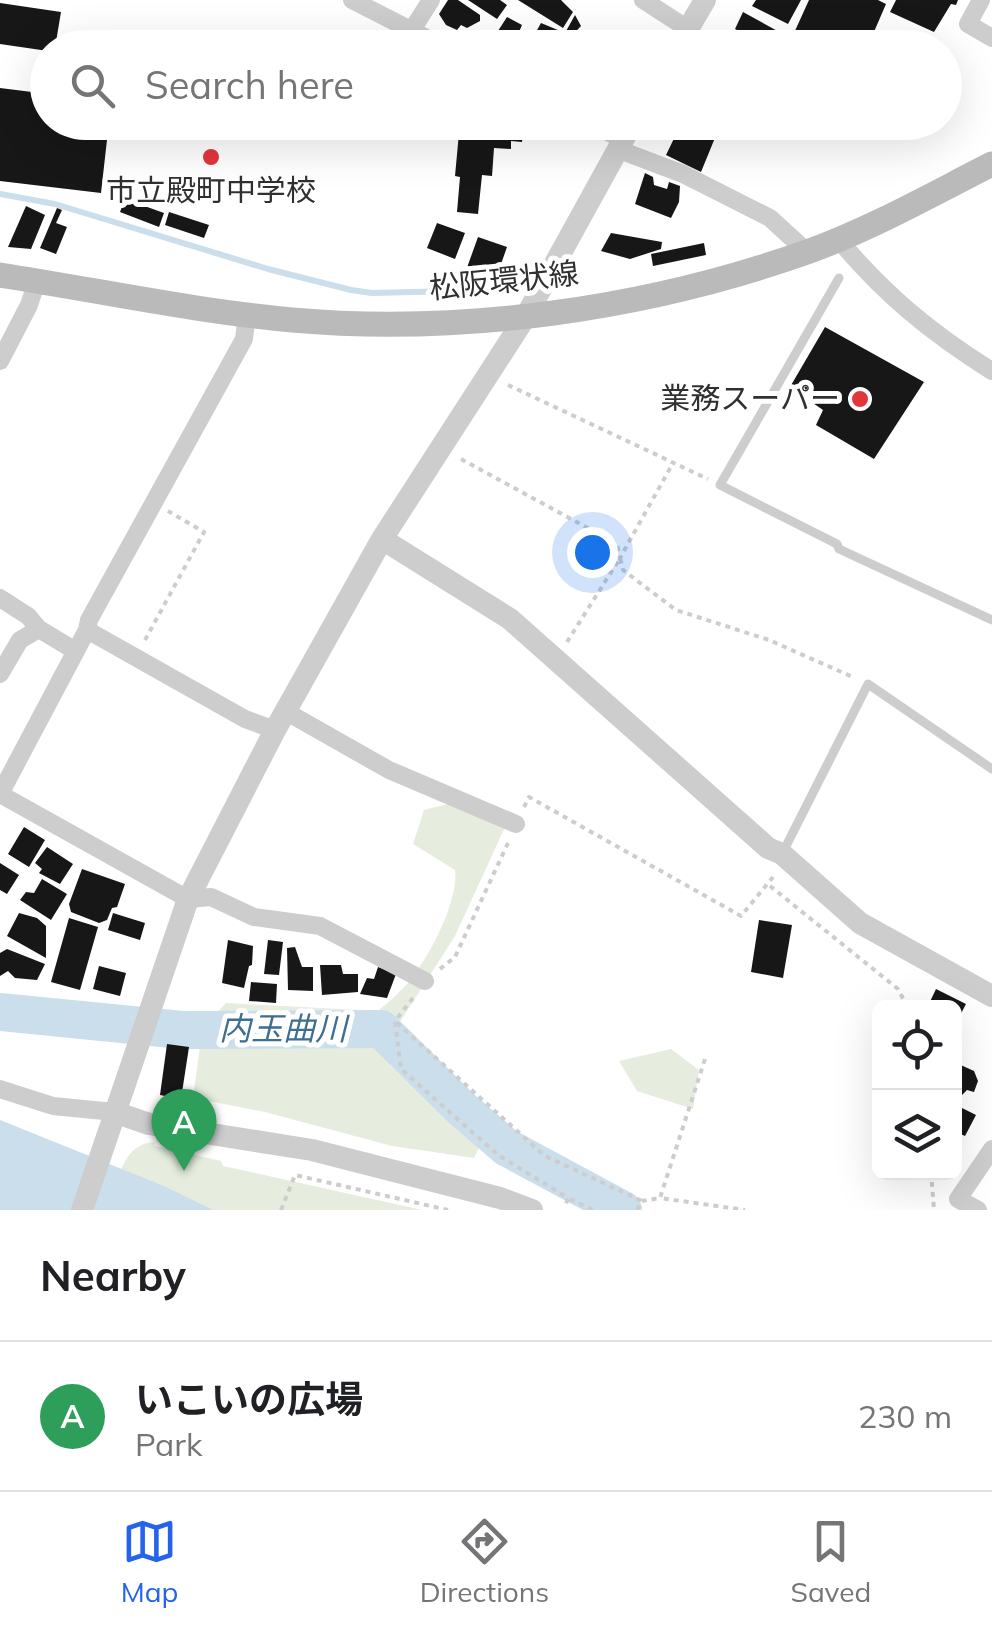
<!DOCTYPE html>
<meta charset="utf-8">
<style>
:root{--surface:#fff;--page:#f2f2f2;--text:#202124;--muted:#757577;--line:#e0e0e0;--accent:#2563eb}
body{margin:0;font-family:Mulish,"Noto Sans JP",sans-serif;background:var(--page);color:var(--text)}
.controls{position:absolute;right:30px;bottom:30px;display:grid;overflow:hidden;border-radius:15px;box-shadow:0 10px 40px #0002}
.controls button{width:90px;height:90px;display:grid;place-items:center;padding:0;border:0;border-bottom:2px solid var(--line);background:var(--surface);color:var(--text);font:50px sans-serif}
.you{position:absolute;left:592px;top:552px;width:35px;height:35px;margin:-25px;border:8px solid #fff;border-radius:50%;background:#1a73e8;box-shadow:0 0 0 15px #1a73e833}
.badge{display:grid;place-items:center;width:65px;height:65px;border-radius:50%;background:var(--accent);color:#fff;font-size:32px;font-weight:700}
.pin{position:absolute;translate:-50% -82px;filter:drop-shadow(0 2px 5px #0008)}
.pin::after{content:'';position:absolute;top:52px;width:35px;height:30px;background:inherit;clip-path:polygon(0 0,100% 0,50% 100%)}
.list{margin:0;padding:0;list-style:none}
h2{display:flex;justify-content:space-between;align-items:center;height:130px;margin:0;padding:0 40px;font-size:42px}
h2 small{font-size:32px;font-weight:400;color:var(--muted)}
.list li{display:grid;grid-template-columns:65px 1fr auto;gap:30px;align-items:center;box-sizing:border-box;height:150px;padding:0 40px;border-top:2px solid var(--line)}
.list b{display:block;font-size:38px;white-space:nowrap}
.list p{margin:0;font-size:32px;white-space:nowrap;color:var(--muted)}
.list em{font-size:32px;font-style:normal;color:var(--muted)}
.icon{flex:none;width:55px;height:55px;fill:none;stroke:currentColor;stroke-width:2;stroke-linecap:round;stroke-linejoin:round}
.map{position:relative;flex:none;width:992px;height:1210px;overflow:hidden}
.search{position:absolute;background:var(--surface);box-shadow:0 10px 40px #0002;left:30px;right:30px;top:30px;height:110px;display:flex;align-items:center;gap:25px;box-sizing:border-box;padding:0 35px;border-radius:55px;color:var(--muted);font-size:38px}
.sheet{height:280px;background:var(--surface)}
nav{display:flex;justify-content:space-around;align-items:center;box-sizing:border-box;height:140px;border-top:2px solid var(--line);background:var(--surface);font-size:28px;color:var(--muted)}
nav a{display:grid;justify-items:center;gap:5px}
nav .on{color:var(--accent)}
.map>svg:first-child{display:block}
</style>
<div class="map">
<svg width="992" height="1210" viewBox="0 0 992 1210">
<rect width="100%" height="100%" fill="#fff"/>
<!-- green -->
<path fill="#e6eddf" d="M448,804L505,827L455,936L389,1039L390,1065L479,1148L474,1158L392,1146L265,1112L193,1098L200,1046L168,1033L173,1015L209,1021L226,1003L378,1011C388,1002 398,994 407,984C428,960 459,901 455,870L413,844L424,810Z
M671,1049L699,1070L693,1109L637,1091L619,1061Z
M154,1142L155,1146L221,1161L223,1166L422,1210H193L119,1176C125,1158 133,1144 154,1142Z"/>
<!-- water -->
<path fill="#cbdeec" d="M0,1120L164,1186L213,1210H0Z"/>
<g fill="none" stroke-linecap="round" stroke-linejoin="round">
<!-- stream -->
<path stroke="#cbdeec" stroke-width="6" d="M0,194L55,204L268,269L351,290L372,293L496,290"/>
<!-- river -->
<path stroke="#cbdeec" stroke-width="38" d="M0,1012L182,1030L381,1029L461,1108L506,1147L623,1210"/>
</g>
<!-- building -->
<path fill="#171717" d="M448,0H458L480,15V21L467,28L461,25L457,30L446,25L439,14Z
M468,0H500L507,5L497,19Z
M518,0H561L573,12L563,28Z
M756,0H801L788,24L752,6Z
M809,0H878L886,4L867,48H826L794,33Z
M896,0H958L956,5L951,4L934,32L890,12Z
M0,3L61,12L55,48H48V51L0,44Z
M743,12L781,33L773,48L735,29Z
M575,15L581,26L560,48H527L541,23L565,33Z
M507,17L522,25L512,48H487Z
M0,88L48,94V122H109L101,193L0,181Z
M460,122H471V126H476L477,122H524L522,142L511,141V149L494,148L492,176L482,175L478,214L457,212L460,177L455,176Z
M682,122H709L719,128L701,172L666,155Z
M645,173L653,177L654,185L667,189L669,182L680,186L679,202L671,218L635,204Z
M125,199L164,213L159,227L120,212Z
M26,206L45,215L31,249L8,247Z
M57,208L62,210L56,223L67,227L56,254L40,248Z
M169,212L209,225L204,238L165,225Z
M437,223L465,233L455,259L427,248Z
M611,233L662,242L661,249L630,259L601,251Z
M478,237L507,247L494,284L464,276Z
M704,243L706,255L653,266L651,254Z
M825,327L924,382L874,459L816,425L823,410L790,387Z
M24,827L45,840L29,867L8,854Z
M47,847L73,864L60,884L39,873L42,869L35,863Z
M0,863L19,875L7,894L0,890Z
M82,869L125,884L117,907L112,908L107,920L99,923L71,912L69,904Z
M42,879L67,894L51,920L20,900L26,892L34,893Z
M19,913L37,918L46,926V958L7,936Z
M113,913L145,923L140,940L108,930Z
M69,918L98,927L80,990L51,982Z
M759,920L792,925L783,978L751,972Z
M228,940L253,946L252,965L249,966L244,988L222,983Z
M268,940L283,942L279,975L264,974Z
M295,947L302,967H313V991L288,990L287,948Z
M7,949L45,964L37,980L15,978L8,971L0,976V953Z
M320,965H341L343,974H358V992L322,995Z
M99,966L126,973L120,996L93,989Z
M378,967L396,974L387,998L360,994L367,978L374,979Z
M251,982L277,984L276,1003L249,1001Z
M936,989L966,1004L954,1027V1008H927Z
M167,1044L189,1047L181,1099L160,1095Z
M954,1062L974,1071L978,1081L974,1092L967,1090L962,1095L954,1091Z
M954,1104L976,1115L965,1136L954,1131Z"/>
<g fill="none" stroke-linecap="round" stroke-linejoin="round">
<!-- path -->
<path stroke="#cdcdcd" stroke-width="4" stroke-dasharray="5 5" stroke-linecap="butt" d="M508,385L708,479
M461,459L617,544L620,558L673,463
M145,640L204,532L168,511
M567,642L620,558L623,570L676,610L769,640L855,678
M524,807L529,797L741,916L773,877
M770,886L898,989L908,1008
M440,969L455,957L508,843
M413,998L395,1021L401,1069L498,1155L568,1198L565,1207
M397,1023L545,1156L642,1201
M705,1059L660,1198L745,1210
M931,1172L934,1210
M570,1199L593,1210
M281,1210L295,1175L448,1210
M637,1210L642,1201L660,1198"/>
<!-- service -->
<path stroke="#cdcdcd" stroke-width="9" d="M839,278L720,485L837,544L839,549L992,620
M782,854L868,684L992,769"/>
<!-- minor -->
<path stroke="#cdcdcd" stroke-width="18" d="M352,0L446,48
M643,0L688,29
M981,0L968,24L992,38
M412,30L431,0
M590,122L623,140
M617,149L683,174L770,218L807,252
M839,240C884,294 931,333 992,371
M0,361L29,305L37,281
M0,598L28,616L39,629L74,650
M87,630L245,719L275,730
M0,674L20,640L39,629
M285,711L389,770L516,824
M0,794L87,630L89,620L244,339L247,314
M0,794L188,899L211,897L254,917L320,926L425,981
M0,1089L53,1106L114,1112
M978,1210L958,1199L992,1149"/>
<!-- tertiary -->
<path stroke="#cdcdcd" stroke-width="22" d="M677,48L705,0
M382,539L510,619L768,848L782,854L860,923L992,996
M114,1112L149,1124L312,1150L500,1198L532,1210
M82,1210L188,899L275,730L382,539L526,316L633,122"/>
<!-- secondary -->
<path stroke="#bababa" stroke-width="25" d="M0,275C97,290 194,311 292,320C463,335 646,309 807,252C871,229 931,195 992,164"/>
</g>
<!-- markers -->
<g fill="#e3363b" stroke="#fff" stroke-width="4">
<circle cx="211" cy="157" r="10"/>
<circle cx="860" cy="399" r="10"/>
</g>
<g text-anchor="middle" stroke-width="10" stroke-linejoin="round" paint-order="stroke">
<!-- poi labels -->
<g font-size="30" fill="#303030" stroke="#fff">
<text x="211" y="201">市立殿町中学校</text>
<text x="840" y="409" text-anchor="end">業務スーパー</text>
</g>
<!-- street labels -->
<g font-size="30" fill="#303030" stroke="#fff">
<text transform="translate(504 281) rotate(-6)" y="10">松阪環状線</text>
</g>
<!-- water labels -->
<g font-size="32" font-style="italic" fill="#3e6e92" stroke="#fff">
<text x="283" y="1040">内玉曲川</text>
</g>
</g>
</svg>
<div class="controls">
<button><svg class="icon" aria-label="locate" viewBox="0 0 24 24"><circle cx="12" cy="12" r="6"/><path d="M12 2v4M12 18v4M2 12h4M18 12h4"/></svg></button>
<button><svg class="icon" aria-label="layers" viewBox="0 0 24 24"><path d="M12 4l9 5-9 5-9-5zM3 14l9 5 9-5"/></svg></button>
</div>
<div class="you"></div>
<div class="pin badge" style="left:184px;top:1171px;background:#2e9e5b">A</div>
<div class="search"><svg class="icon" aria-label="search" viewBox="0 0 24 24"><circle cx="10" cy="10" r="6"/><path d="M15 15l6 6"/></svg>Search here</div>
</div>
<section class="sheet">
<h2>Nearby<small></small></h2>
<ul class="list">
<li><span class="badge" style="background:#2e9e5b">A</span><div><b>いこいの広場</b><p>Park</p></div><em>230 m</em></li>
</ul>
</section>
<nav>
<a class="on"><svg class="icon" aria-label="map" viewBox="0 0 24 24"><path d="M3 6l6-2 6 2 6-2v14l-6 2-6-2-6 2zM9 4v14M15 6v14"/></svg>Map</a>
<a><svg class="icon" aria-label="directions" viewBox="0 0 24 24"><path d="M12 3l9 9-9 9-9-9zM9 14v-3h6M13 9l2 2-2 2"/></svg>Directions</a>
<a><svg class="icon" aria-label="saved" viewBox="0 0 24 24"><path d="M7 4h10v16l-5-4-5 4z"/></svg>Saved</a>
</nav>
